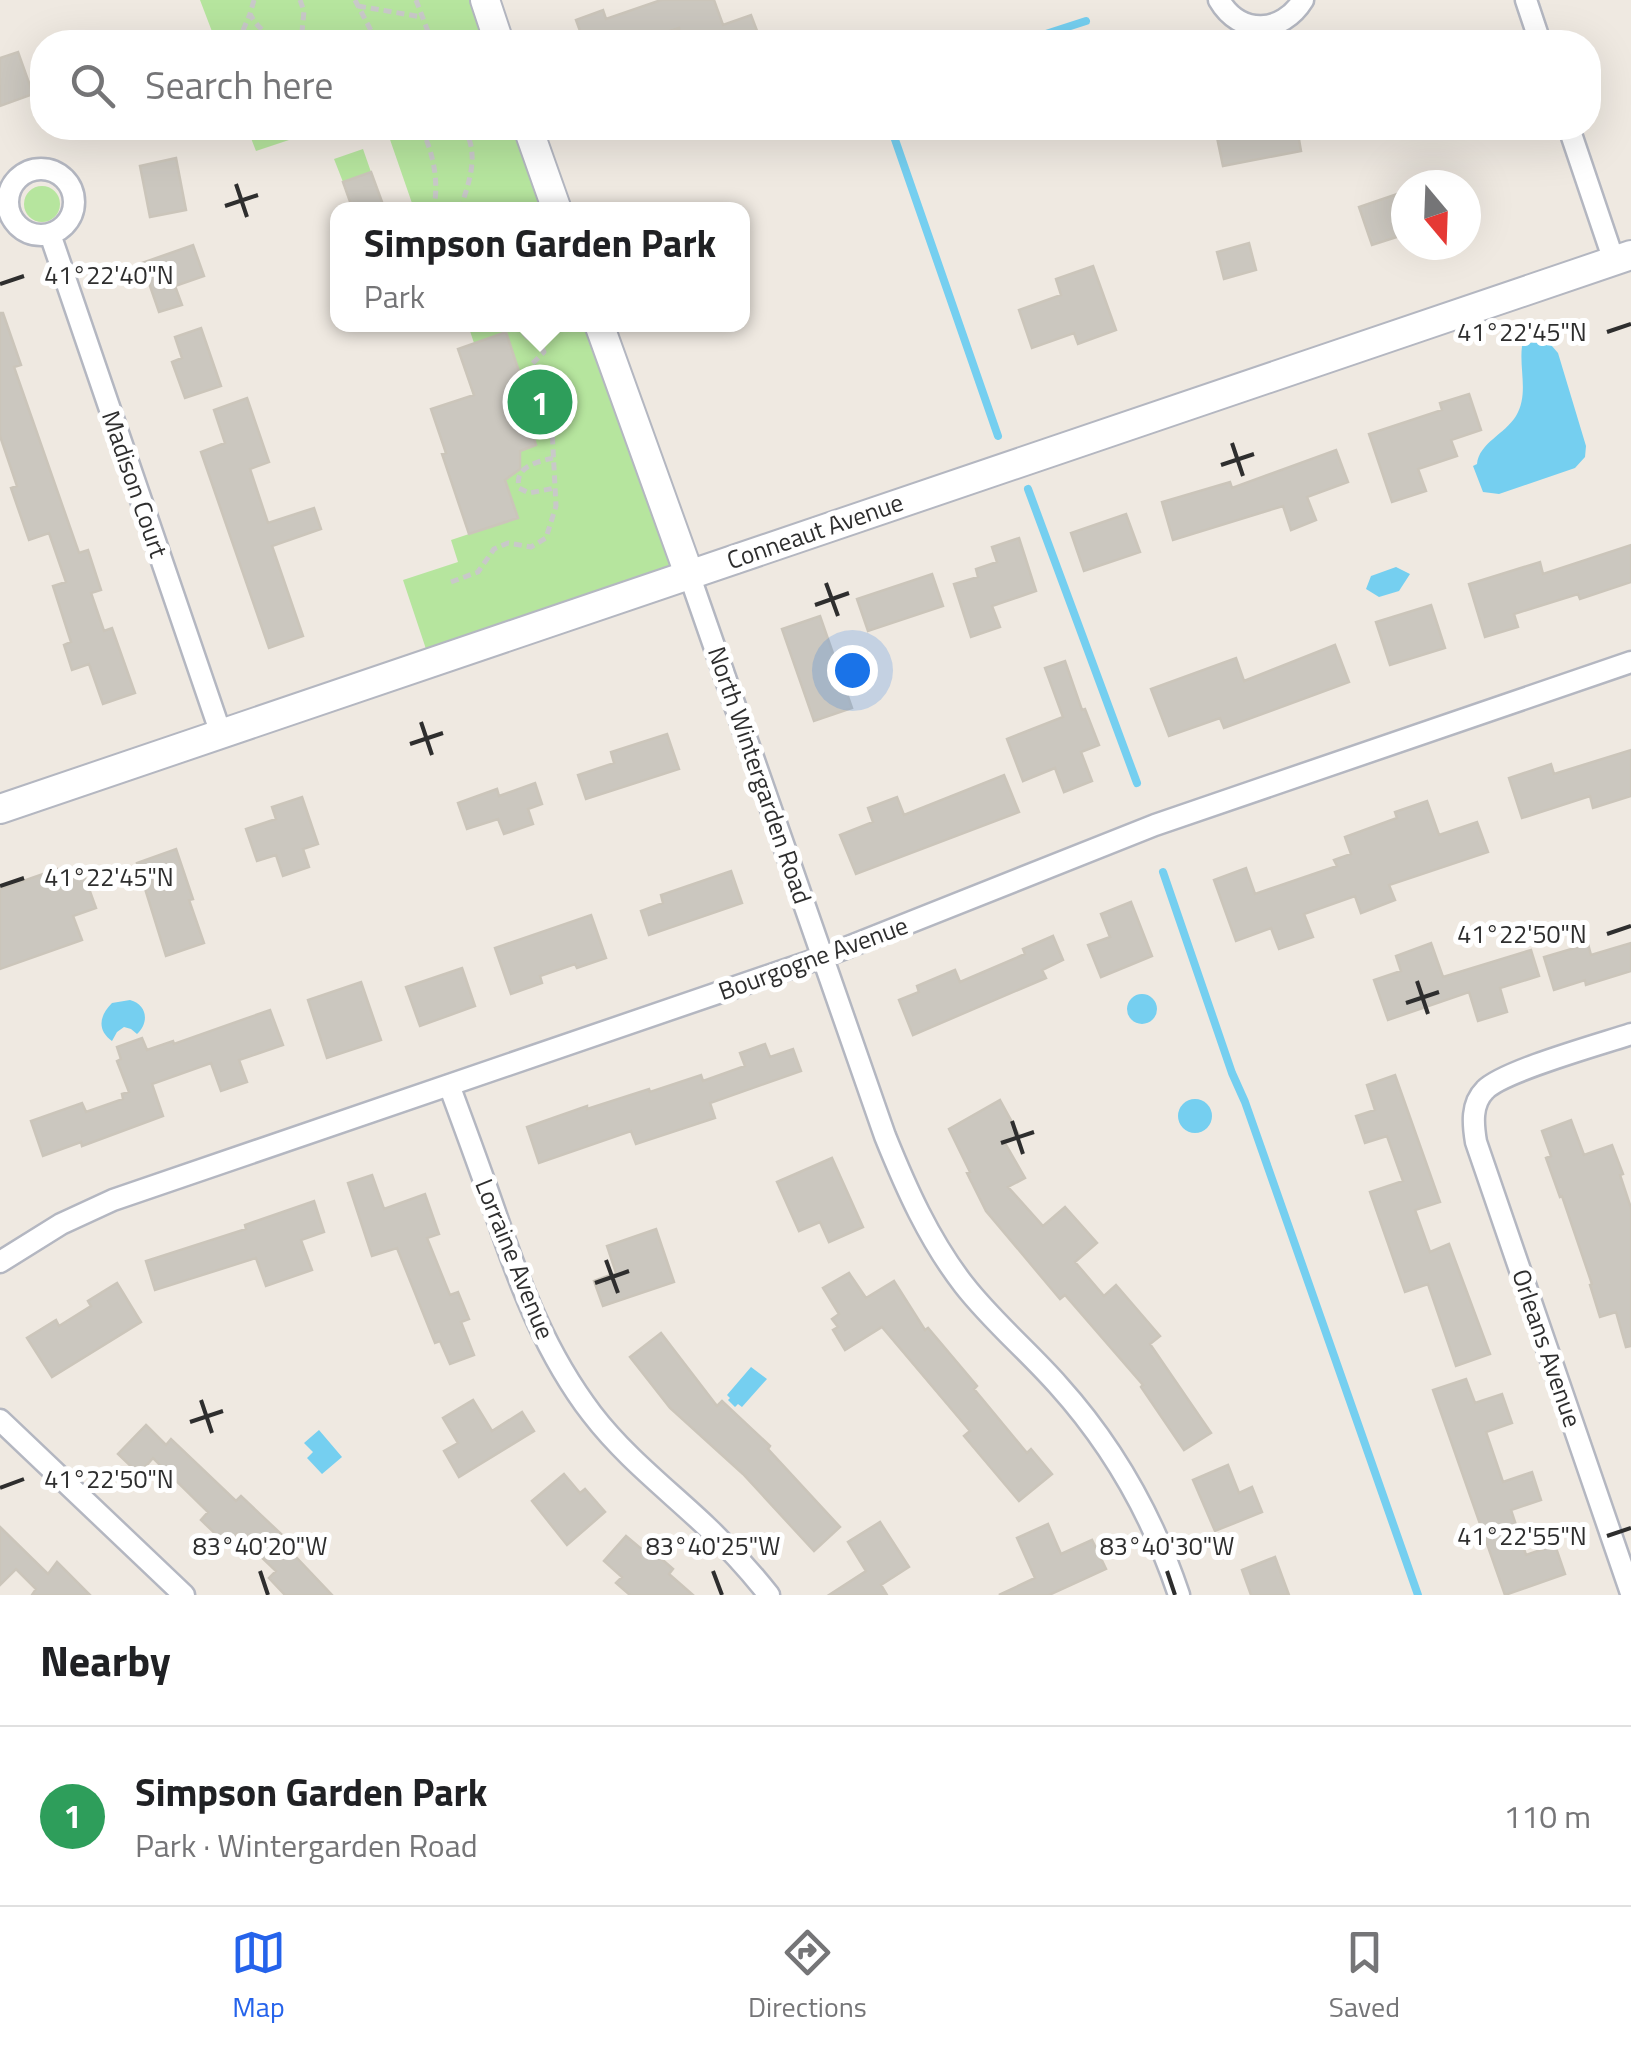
<!DOCTYPE html>
<meta charset="utf-8">
<style>
:root{--surface:#fff;--page:#f6f6f6;--text:#202124;--muted:#757577;--line:#e0e0e0;--accent:#2563eb}
body{margin:0;font-family:"Titillium Web",sans-serif;background:var(--page);color:var(--text)}
.compass{position:absolute;left:1391px;top:170px;width:90px;height:90px;border-radius:50%;background:var(--surface);box-shadow:0 10px 40px #0002;rotate:161deg}
.you{position:absolute;left:852px;top:670px;width:35px;height:35px;margin:-25px;border:8px solid #fff;border-radius:50%;background:#1a73e8;box-shadow:0 0 0 15px #1a73e833}
.badge{display:grid;place-items:center;width:65px;height:65px;border-radius:50%;background:var(--accent);color:#fff;font-size:32px;font-weight:700}
.pin{position:absolute;translate:-50% -50%;border:5px solid #fff;box-shadow:0 2px 10px #0006}
.popup{position:absolute;left:330px;top:202px;width:420px;height:130px;box-sizing:border-box;display:grid;place-content:center;border-radius:20px;background:var(--surface);filter:drop-shadow(0 2px 8px #0005);font-size:32px;white-space:nowrap;color:var(--muted)}
.popup b{font-size:38px;color:var(--text)}
.popup::after{content:'';position:absolute;left:50%;top:100%;margin-left:-20px;border:20px solid transparent;border-top-color:var(--surface)}
.list{margin:0;padding:0;list-style:none}
h2{display:flex;justify-content:space-between;align-items:center;height:130px;margin:0;padding:0 40px;font-size:42px}
h2 small{font-size:32px;font-weight:400;color:var(--muted)}
.list li{display:grid;grid-template-columns:65px 1fr auto;gap:30px;align-items:center;box-sizing:border-box;height:180px;padding:0 40px;border-top:2px solid var(--line)}
.list b{display:block;font-size:38px;white-space:nowrap}
.list p{margin:0;font-size:32px;white-space:nowrap;color:var(--muted)}
.list em{font-size:32px;font-style:normal;color:var(--muted)}
.icon{flex:none;width:55px;height:55px;fill:none;stroke:currentColor;stroke-width:2;stroke-linecap:round;stroke-linejoin:round}
.map{position:relative;flex:none;width:1631px;height:1595px;overflow:hidden}
.search{position:absolute;background:var(--surface);box-shadow:0 10px 40px #0002;left:30px;right:30px;top:30px;height:110px;display:flex;align-items:center;gap:25px;box-sizing:border-box;padding:0 35px;border-radius:40px;color:var(--muted);font-size:38px}
.sheet{height:310px;background:var(--surface)}
nav{display:flex;justify-content:space-around;align-items:center;box-sizing:border-box;height:140px;border-top:2px solid var(--line);background:var(--surface);font-size:28px;color:var(--muted)}
nav a{display:grid;justify-items:center;gap:5px}
nav .on{color:var(--accent)}
.map>svg:first-child{display:block}
</style>
<div class="map">
<svg width="1631" height="1595" viewBox="0 0 1631 1595">
<rect width="100%" height="100%" fill="#efe9e1"/>
<!-- green -->
<path fill="#b6e59e" d="M200,0H485L499,42H216Z
M247,128H325L256,151Z
M386,128H528L557,209H414Z
M363,149L371,172L343,182L334,159Z
M24 204a18 18 0 1 1 36 0a18 18 0 1 1-36 0Z
M468,325H599L689,574L431,664L403,580L458,562L451,540L469,534L442,454L446,452L431,409L473,395L458,349L474,343Z"/>
<!-- water -->
<path fill="#75cff0" d="M1545,338L1558,353L1586,446L1585,457L1575,468L1499,494L1483,492L1473,466L1477,464C1479,443 1505,434 1516,416C1529,394 1519,370 1522,346Z
M1396,567L1410,574L1399,591L1379,597L1366,589L1371,576Z
M1127 1009a15 15 0 1 1 30 0a15 15 0 1 1-30 0Z
M130,1000C148,1005 149,1023 137,1034L131,1029L124,1027L117,1032L112,1041C97,1030 99,1016 112,1003Z
M1178 1116a17 17 0 1 1 34 0a17 17 0 1 1-34 0Z
M751,1367L767,1379L742,1407L738,1404L735,1407L728,1400L730,1398L727,1395Z
M319,1430L342,1457L322,1474L307,1458L313,1452L304,1443Z"/>
<g fill="none" stroke-linecap="round" stroke-linejoin="round">
<!-- stream -->
<path stroke="#75cff0" stroke-width="8" d="M1021,42L1086,21
M891,128L998,436
M1028,489L1137,783
M1163,872L1232,1073L1245,1102L1418,1595"/>
</g>
<!-- building -->
<path fill="#cbc7bf" stroke="#cbc5ba" stroke-width="2.5" d="M661,0H714L723,25L751,15L759,36L741,42H682L679,28L637,42H584L576,20L603,10L606,19Z
M18,52L33,94L0,106V58Z
M1215,128H1297L1301,151L1223,166Z
M176,158L186,210L150,217L140,166Z
M371,172L385,210H353L343,182Z
M1406,191V234L1372,245L1359,207Z
M1249,243L1256,270L1224,279L1217,252Z
M193,245L204,276L175,286L182,305L159,312L142,263Z
M1093,266L1116,330L1078,344L1074,333L1032,348L1019,310L1061,295L1056,279Z
M0,313H3L21,365L14,367L79,553L88,550L101,590L91,593L104,631L112,628L135,693L103,704L89,664L72,670L64,645L71,642L53,586L66,582L49,533L29,540L11,488L17,486L0,436Z
M201,328L221,386L185,398L172,362L182,358L175,337Z
M506,332L531,408L525,410L536,445L520,451V469L505,480L518,518L469,534L442,454L446,453L431,409L474,395L458,349Z
M1469,394L1481,430L1451,440L1457,456L1418,469L1426,491L1392,502L1369,434L1442,410L1440,403Z
M247,398L269,462L250,469L268,523L314,508L321,529L272,546L303,636L269,648L201,452L225,443L214,410Z
M1336,450L1348,482L1307,497L1316,520L1291,530L1283,506L1173,540L1162,502L1230,482L1232,488Z
M1126,514L1140,552L1084,571L1071,533Z
M1019,538L1036,591L992,606L1000,627L971,637L954,584L978,577L976,569L997,562L992,547Z
M1631,545V582L1580,599L1578,594L1514,614L1518,627L1485,637L1469,584L1540,562L1543,574Z
M932,574L943,606L868,631L857,599Z
M1431,605L1445,648L1390,665L1376,622Z
M820,616L852,708L814,721L782,629Z
M1335,645L1349,682L1224,728L1220,718L1169,736L1151,689L1236,658L1244,681Z
M1065,661L1082,710L1085,709L1099,745L1081,752L1092,781L1064,792L1055,768L1023,781L1007,739L1063,717L1045,668Z
M667,734L679,769L586,799L578,775L614,763L611,752Z
M1631,750V796L1593,808L1590,796L1522,818L1509,778L1551,764L1554,774Z
M1004,775L1019,812L856,874L840,835L873,822L868,808L897,797L904,815Z
M535,783L542,804L528,809L533,824L504,834L498,819L467,829L458,803L497,789L499,796Z
M302,797L318,844L303,849L309,867L283,876L276,855L257,861L246,829L276,819L272,807Z
M1427,801L1439,835L1477,822L1488,852L1389,885L1395,900L1361,913L1355,896L1304,914L1313,937L1279,949L1271,928L1236,941L1214,880L1246,868L1255,894L1337,866L1334,860L1351,854L1345,837L1397,818L1395,812Z
M176,849L193,899L189,900L204,943L166,956L137,863Z
M57,869L61,880L83,872L96,908L73,916L82,940L0,969V889Z
M731,871L742,903L649,935L641,911L663,903L661,895Z
M1131,902L1152,956L1101,977L1088,945L1110,937L1101,914Z
M591,915L606,958L577,968L575,964L540,976L542,983L511,994L495,948Z
M1053,936L1063,960L1042,970L1046,978L913,1035L899,1000L919,992L917,986L955,970L960,982L1025,954L1023,949Z
M1431,943L1443,977L1531,950L1539,976L1500,988L1507,1012L1478,1021L1469,992L1388,1020L1374,980L1401,971L1396,956Z
M1631,943V971L1586,985L1585,980L1554,990L1544,957L1588,944L1591,955Z
M462,968L475,1006L420,1026L406,987Z
M361,982L381,1040L327,1058L308,1000Z
M270,1010L283,1045L239,1060L247,1082L221,1091L211,1063L152,1084L163,1116L82,1146L81,1142L43,1156L31,1121L82,1103L86,1112L123,1099L122,1094L129,1092L117,1061L121,1059L117,1047L142,1038L147,1050L173,1041L174,1044Z
M765,1044L770,1057L793,1049L801,1071L710,1103L715,1118L636,1144L631,1131L539,1163L527,1127L587,1106V1109L649,1089L650,1092L701,1075L703,1081L745,1066L740,1053Z
M1395,1075L1440,1202L1415,1210L1430,1252L1449,1244L1490,1354L1456,1366L1428,1284L1405,1292L1370,1192L1403,1181L1387,1136L1365,1143L1356,1116L1375,1110L1367,1085Z
M1000,1100L1019,1135L1005,1143L1025,1178L1008,1187L1043,1226L1065,1207L1097,1243L1075,1262L1104,1296L1116,1285L1160,1336L1150,1344L1211,1433L1184,1450L1141,1387L1143,1385L1065,1295L1060,1299L986,1211L967,1173L970,1172L949,1129Z
M1571,1120L1584,1155L1612,1145L1623,1174L1620,1175L1631,1208V1346L1626,1347L1616,1312L1600,1317L1590,1285L1592,1284L1562,1196L1560,1197L1546,1158L1551,1156L1542,1131Z
M832,1158L863,1227L829,1242L820,1222L799,1231L777,1182Z
M372,1175L384,1209L425,1194L439,1234L427,1238L450,1295L458,1292L469,1319L461,1322L474,1355L450,1364L440,1341L435,1343L397,1248L372,1256L348,1183Z
M314,1201L324,1232L301,1240L312,1270L266,1286L256,1258L155,1290L146,1261L246,1229L245,1225Z
M656,1229L674,1282L603,1306L594,1281L616,1273L607,1246Z
M849,1273L866,1298L894,1281L925,1330L928,1328L977,1386L974,1389L1027,1453L1031,1449L1052,1474L1019,1501L964,1436L970,1431L882,1327L845,1350L833,1330L838,1327L832,1319L839,1314L823,1288Z
M117,1283L141,1322L52,1377L27,1338L56,1320L59,1326L91,1306L88,1301Z
M661,1333L717,1406L722,1401L770,1446L768,1449L840,1527L814,1551L743,1474L670,1408L630,1357Z
M1466,1379L1475,1403L1502,1394L1512,1423L1486,1432L1503,1482L1532,1472L1541,1500L1511,1510L1526,1555L1555,1545L1565,1574L1505,1595L1433,1390Z
M473,1400L492,1431L522,1412L534,1431L459,1477L444,1451L458,1443L443,1418Z
M146,1425L166,1445L171,1439L236,1501L241,1496L281,1534L277,1537L332,1595H285L269,1578L276,1571L237,1534L227,1545L201,1520L208,1512L153,1458L139,1474L118,1454Z
M1228,1465L1239,1493L1252,1487L1262,1512L1215,1531L1193,1480Z
M564,1474L580,1493L585,1489L605,1512L567,1545L532,1501Z
M880,1522L909,1567L881,1585L887,1595H829L866,1571L848,1542Z
M1048,1524L1061,1554L1092,1540L1106,1569L1049,1595H999L1035,1578L1017,1538Z
M0,1527L48,1574L57,1562L90,1595H32L36,1589L16,1569L0,1585Z
M626,1536L645,1552L649,1548L673,1569L669,1574L693,1595H630L616,1583L622,1577L604,1561Z
M1275,1557L1289,1595H1251L1242,1570Z"/>
<g fill="none" stroke-linecap="round" stroke-linejoin="round">
<!-- street casing -->
<g stroke="#b4b7c1" stroke-width="25">
<path id="street" d="M1219,0C1240,36 1282,34 1303,0
M1526,0L1540,42
M1569,128L1614,261
M8 202a33 33 0 1 1 66 0a33 33 0 1 1-66 0Z
M50,234L221,734
M689,574L885,1136C906,1188 929,1240 964,1285C992,1321 1028,1351 1058,1385C1113,1446 1153,1517 1179,1595
M1631,1034C1601,1044 1503,1071 1485,1090C1471,1104 1473,1124 1476,1142L1631,1593
M449,1085C465,1128 481,1171 496,1215C520,1285 546,1354 592,1414C625,1457 668,1490 707,1527C729,1548 750,1571 769,1595
M0,1262L61,1224L113,1200L823,957L1155,825L1631,662
M0,1420L184,1595"/>
</g>
<!-- secondary casing -->
<g stroke="#b4b7c1" stroke-width="32">
<path id="secondary" d="M485,0L499,42
M528,128L557,210
M599,324L689,574
M0,809L1631,255"/>
</g>
<!-- path -->
<path stroke="#c9c9c9" stroke-width="5" stroke-dasharray="8 5" stroke-linecap="butt" d="M254,0L250,14C259,31 272,39 292,42
M300,0L304,11L301,42
M355,0L377,42
M416,0L432,42
M358,6L422,17
M245,42L241,35L250,14
M421,128C433,151 440,184 433,210
M460,210C469,182 480,155 464,128
M531,430L552,429
M553,458C536,462 514,467 519,488L529,493L555,488
M451,582L478,572L494,549L508,543L531,547L546,538L556,506L552,429L539,385L530,383L531,365L544,352L539,340L527,337L517,325"/>
<!-- street -->
<use href="#street" stroke="#fff" stroke-width="20"/>
<!-- secondary -->
<use href="#secondary" stroke="#fff" stroke-width="28"/>
</g>
<!-- ticks -->
<path fill="none" stroke="#2e2e2e" stroke-width="4" d="M236,184L247,217M225,206L258,195M0,284L24,276M1607,332L1631,324M1232,443L1243,476M1221,465L1254,454M826,583L838,616M815,605L849,593M421,722L432,755M410,744L443,733M0,886L24,878M1607,934L1631,926M1417,981L1428,1014M1406,1003L1439,992M1012,1121L1023,1154M1001,1143L1034,1132M606,1260L618,1293M595,1283L629,1271M201,1400L212,1433M190,1422L223,1411M0,1488L24,1479M1607,1536L1631,1528M260,1571L268,1595M713,1571L722,1595M1167,1571L1175,1595"/>
<g text-anchor="middle" stroke-width="10" stroke-linejoin="round" paint-order="stroke">
<!-- street labels -->
<g font-size="25" fill="#2e2e2e" stroke="#fff">
<text transform="translate(135 484) rotate(71)" y="9">Madison Court</text>
<text transform="translate(815 531) rotate(-19)" y="9">Conneaut Avenue</text>
<text transform="translate(760 775) rotate(71)" y="9">North Wintergarden Road</text>
<text transform="translate(813 958) rotate(-20)" y="9">Bourgogne Avenue</text>
<text transform="translate(515 1259) rotate(68)" y="9">Lorraine Avenue</text>
<text transform="translate(1547 1348) rotate(71)" y="9">Orleans Avenue</text>
</g>
</g>
<g font-size="25" text-anchor="middle" fill="#2e2e2e" stroke="#fff" stroke-width="10" stroke-linejoin="round" paint-order="stroke">
<text x="109" y="284">41°22'40"N</text>
<text x="1522" y="341">41°22'45"N</text>
<text x="109" y="886">41°22'45"N</text>
<text x="1522" y="943">41°22'50"N</text>
<text x="109" y="1488">41°22'50"N</text>
<text x="1522" y="1545">41°22'55"N</text>
<text x="260" y="1555">83°40'20"W</text>
<text x="713" y="1555">83°40'25"W</text>
<text x="1167" y="1555">83°40'30"W</text>
</g>
</svg>
<svg class="compass" viewBox="-18 -18 36 36"><path d="M0-13l5 13h-10z" fill="#e53935"/><path d="M0 13l5-13h-10z" fill="#757577"/></svg>
<div class="you"></div>
<div class="pin badge" style="left:540px;top:402px;background:#2e9e5b">1</div>
<div class="popup"><b>Simpson Garden Park</b>Park</div>
<div class="search"><svg class="icon" aria-label="search" viewBox="0 0 24 24"><circle cx="10" cy="10" r="6"/><path d="M15 15l6 6"/></svg>Search here</div>
</div>
<section class="sheet">
<h2>Nearby<small></small></h2>
<ul class="list">
<li><span class="badge" style="background:#2e9e5b">1</span><div><b>Simpson Garden Park</b><p>Park · Wintergarden Road</p></div><em>110 m</em></li>
</ul>
</section>
<nav>
<a class="on"><svg class="icon" aria-label="map" viewBox="0 0 24 24"><path d="M3 6l6-2 6 2 6-2v14l-6 2-6-2-6 2zM9 4v14M15 6v14"/></svg>Map</a>
<a><svg class="icon" aria-label="directions" viewBox="0 0 24 24"><path d="M12 3l9 9-9 9-9-9zM9 14v-3h6M13 9l2 2-2 2"/></svg>Directions</a>
<a><svg class="icon" aria-label="saved" viewBox="0 0 24 24"><path d="M7 4h10v16l-5-4-5 4z"/></svg>Saved</a>
</nav>
